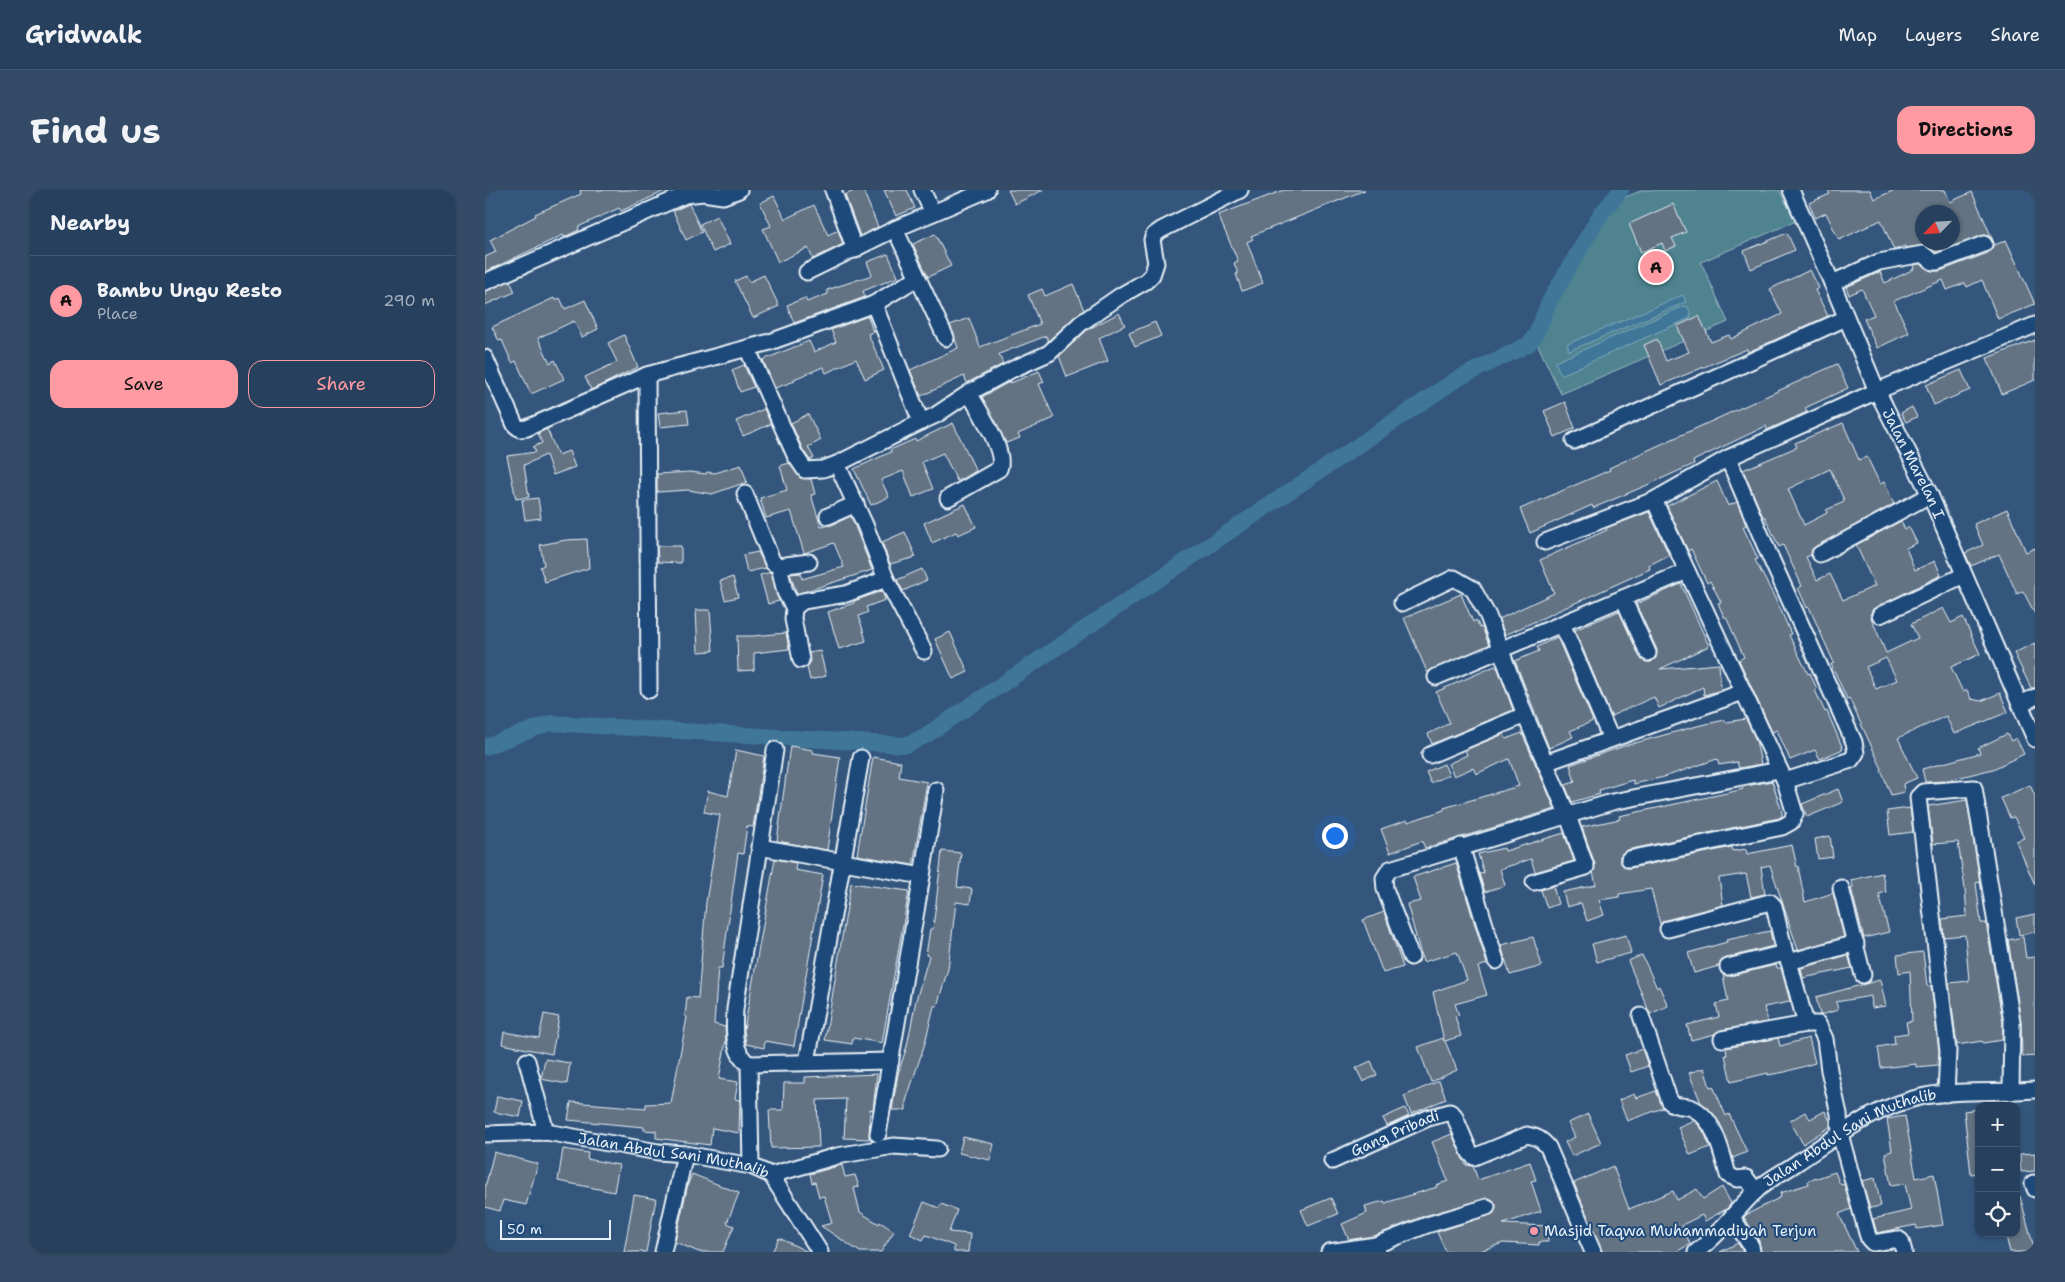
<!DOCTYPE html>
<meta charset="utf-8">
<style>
:root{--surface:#27405e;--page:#334b67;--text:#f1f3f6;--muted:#a4afbc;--line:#435973;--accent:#ff9aa2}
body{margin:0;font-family:"Shantell Sans",sans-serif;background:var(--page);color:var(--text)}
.controls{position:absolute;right:15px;bottom:15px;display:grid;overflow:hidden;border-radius:10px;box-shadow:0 1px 4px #0004}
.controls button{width:45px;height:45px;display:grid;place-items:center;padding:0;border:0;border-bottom:1px solid var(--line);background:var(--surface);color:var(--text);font:25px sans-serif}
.compass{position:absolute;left:1430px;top:15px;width:45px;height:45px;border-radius:50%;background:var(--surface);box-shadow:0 1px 4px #0004;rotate:245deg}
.scale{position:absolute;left:15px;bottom:12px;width:111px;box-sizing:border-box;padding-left:5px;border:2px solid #e8f1f8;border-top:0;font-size:14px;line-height:18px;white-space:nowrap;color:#e8f1f8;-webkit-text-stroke:4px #1f4a7a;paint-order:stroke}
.you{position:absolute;left:849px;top:645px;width:18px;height:18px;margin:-12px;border:4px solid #fff;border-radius:50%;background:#1a73e8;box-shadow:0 0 0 8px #1a73e833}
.badge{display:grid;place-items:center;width:32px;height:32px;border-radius:50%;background:var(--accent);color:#111;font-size:16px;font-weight:700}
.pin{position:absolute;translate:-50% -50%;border:2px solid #fff;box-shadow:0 1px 5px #0006}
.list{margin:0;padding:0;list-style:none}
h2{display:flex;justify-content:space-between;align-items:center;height:65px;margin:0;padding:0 20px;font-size:21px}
h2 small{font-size:16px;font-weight:400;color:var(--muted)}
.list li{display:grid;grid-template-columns:32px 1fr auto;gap:15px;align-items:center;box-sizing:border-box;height:90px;padding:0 20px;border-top:1px solid var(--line)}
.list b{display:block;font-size:19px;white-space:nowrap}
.list p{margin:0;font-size:16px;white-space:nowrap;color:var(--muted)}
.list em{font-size:16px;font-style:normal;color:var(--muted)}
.actions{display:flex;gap:10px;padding:15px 20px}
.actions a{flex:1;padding:11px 0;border:1px solid var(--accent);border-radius:15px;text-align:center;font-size:18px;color:var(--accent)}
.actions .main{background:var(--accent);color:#111}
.icon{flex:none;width:28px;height:28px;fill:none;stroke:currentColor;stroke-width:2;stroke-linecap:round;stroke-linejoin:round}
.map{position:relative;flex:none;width:1550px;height:1062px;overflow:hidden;border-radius:15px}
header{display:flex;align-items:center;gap:30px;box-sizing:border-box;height:70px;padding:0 25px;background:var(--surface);border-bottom:1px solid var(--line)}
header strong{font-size:24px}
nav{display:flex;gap:28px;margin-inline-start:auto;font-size:18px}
.intro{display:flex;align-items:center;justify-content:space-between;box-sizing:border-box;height:120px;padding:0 30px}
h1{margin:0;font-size:35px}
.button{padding:12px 22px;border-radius:15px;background:var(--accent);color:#111;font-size:18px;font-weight:700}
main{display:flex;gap:30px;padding:0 30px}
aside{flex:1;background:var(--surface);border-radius:15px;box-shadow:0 1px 4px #0004}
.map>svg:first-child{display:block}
</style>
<header>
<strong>Gridwalk</strong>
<nav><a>Map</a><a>Layers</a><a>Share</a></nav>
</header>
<div class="intro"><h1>Find us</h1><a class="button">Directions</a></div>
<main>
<aside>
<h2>Nearby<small></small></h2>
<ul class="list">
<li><span class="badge">A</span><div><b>Bambu Ungu Resto</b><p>Place</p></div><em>290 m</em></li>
</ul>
<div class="actions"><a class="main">Save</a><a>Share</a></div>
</aside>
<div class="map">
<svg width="1550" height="1062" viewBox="0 0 1550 1062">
<rect width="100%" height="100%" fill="#34567d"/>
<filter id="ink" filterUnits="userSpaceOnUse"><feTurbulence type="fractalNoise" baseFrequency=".02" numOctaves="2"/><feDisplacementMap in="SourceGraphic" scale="10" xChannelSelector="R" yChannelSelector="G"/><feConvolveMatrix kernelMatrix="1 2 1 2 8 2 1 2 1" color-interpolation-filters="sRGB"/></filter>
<g filter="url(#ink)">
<!-- green -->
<path fill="#4f8390" stroke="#9cbac4" d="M1158,0H1294L1311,31L1216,72L1243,132L1076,204L1049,147L1065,111L1115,25L1136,9Z"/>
<!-- water -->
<path fill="#3f7799" stroke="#83a8bf" d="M1198,105L1201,112L1084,161L1082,154Z
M1199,116L1203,117L1206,125L1205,128L1076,185L1070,172Z"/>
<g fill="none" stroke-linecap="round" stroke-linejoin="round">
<!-- canal -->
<path stroke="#3f7799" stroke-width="16" d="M0,557L65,533L421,555L440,546L972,189L1044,154L1051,144L1064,112L1115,25L1136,0"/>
</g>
<!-- building -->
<path fill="#647383" stroke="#e8f1f8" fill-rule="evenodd" d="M95,0H182L136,21L134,18L93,37L94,40L79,47L78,45L0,82V67L11,62L5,50L51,26L50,24L96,4Z
M371,0H378L393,37L375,46L360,5Z
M399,0H422L430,18L411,26Z
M523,0H558L530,14Z
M799,0H880L766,46L768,49L762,52L778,93L757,101L751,84H753L749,73L753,71L733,25Z
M1343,0H1385L1389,9L1410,0H1460L1465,12L1487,2L1510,55L1521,50L1550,114L1513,129L1497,90L1482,97L1480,93L1462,100L1458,90L1409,111L1424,143L1392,158L1379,129L1389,125L1377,99L1364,105L1361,97L1395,82L1400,93L1429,79L1428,75L1435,74L1447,81H1455L1503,63L1508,56V51L1504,46L1500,45L1451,62L1440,55L1420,58V56L1409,60L1396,30L1354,50L1341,23L1330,28L1324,13L1345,4ZM1438,22H1468V52H1438Z
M289,6L300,29L329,15L343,45L353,40L358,54L328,69L323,58L293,72L278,39L286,36L275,13Z
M204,14L217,42L201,50L188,21Z
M1188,14L1201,42L1187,48L1191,56L1180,61L1177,53L1156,62L1144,34Z
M232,26L245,54L228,62L215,34Z
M1302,43L1310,60L1266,79L1259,61Z
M450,44L466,76L443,87L428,54Z
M403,64L413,87L378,101L380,107L309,133L302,115L320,108L322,112L343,104L342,100L387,85L382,72Z
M1325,80L1334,98L1330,100L1343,126L1263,162L1262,159L1176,195L1159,155L1172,149L1181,171L1204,162L1192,136L1214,126L1226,152L1244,145L1246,149L1297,124L1285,99Z
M279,85L294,116L268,128L250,91L261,86L264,92Z
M25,91L30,102L0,115V101Z
M588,94L599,120L563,151L561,146L514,164L518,174L482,193L479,186L436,206L425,180L473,158L465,135L484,128L495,157L555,134L543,105L557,99L560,106Z
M69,108L70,110L75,108L80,119L100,110L113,139L97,147L89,131L53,148L65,173L70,170L79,189L46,204L31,171L27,173L17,150L14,151L7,137Z
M634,123L640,135L614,148L623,171L582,187L574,166L602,140Z
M383,126L388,142L383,144L399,180L380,189L371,169L341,183L338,177L309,189L310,191L290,198L278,170L324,151L329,162L351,152L346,140Z
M670,132L676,146L650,157L644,143Z
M139,145L153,177L106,200L100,187L132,172L123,153Z
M1550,150V190L1517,204L1502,168Z
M1352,174L1363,198L1320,218L1322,222L1282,240L1281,236L1208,271L1209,274L1160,296L1108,318L1107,315L1045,343L1035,319L1125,280L1124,278Z
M259,175L269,197L255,202L247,180Z
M1476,180L1485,200L1449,215L1441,195Z
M554,181L559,192L554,194L569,228L533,244L535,248L521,253L497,207L526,191V193Z
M1080,212L1090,238L1070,247L1059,221Z
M1427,217L1432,227L1421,232L1416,223Z
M279,219L286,234L258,246L251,231Z
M202,220L204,234L175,237L173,223Z
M323,224L336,250L323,257L329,268L325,270L318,260L306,233Z
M468,233L491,281L472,291L458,263L437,272L448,299L428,307L418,281L396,290L404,307L386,315L369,279L406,262L405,260L430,249L431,251Z
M1358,233L1374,270L1382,267L1395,294L1399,292L1409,314L1327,359L1326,365L1321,367L1332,390L1345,384L1358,410L1390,396L1371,355L1416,331L1420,340L1424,337L1432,353L1421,358L1430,380L1450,371L1456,385L1388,419L1385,425L1401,463L1433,448L1426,434L1458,418L1466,433L1478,427L1495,464L1466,477L1478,502L1482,500L1486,509L1496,511L1515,503L1523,522L1469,544L1461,526L1413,548L1432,588L1418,594L1419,602L1406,605L1396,580L1397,579L1364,508L1362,509L1353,489L1346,474L1349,473L1324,417L1322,418L1313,398L1317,396L1298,355L1294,357L1280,327H1278L1258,280L1312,257L1310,253ZM1345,279L1359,310V312L1341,320L1342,323L1319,335L1303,299ZM1401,468L1412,490L1391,499L1381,477Z
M62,239L73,265L84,261L90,277L68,285L61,265L39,275L44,307L31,309L22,266L51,262L48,257L57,253L53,243Z
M304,273L315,288L326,289L330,304L326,305L336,337L347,335L366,326L387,380L312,404L305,384L316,383L317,389L359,377L349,353L319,363L306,321L281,328L275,308L302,300L295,276Z
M256,275L262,292L227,304L203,300L172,302V284L205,282L221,284L222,282L230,283Z
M1232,291L1243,316L1252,312L1261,335L1258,337L1273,369L1270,370L1294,416L1306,444L1304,445L1323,484L1325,483L1332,499L1330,500L1340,522L1342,521L1358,559L1335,569L1330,560L1305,570L1292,540L1287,542L1254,470L1259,467L1241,427H1239L1233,413L1236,412L1225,391L1222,393L1206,359L1203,361L1182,316Z
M53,308L56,328L40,330L37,310Z
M480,314L491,337L473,345L471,342L447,353L439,333Z
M1522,319L1541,362L1550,358V424L1538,401L1532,404L1514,364L1486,376L1480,363L1498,355L1489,334Z
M1164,322L1184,365L1164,375L1165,379L1020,445L1014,429L1069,403L1055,370L1122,340L1121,338Z
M420,342L431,367L405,374L397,352Z
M102,349L104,378L60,392L55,377L59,375L55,355L81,350Z
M172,356H196V373L173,372Z
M273,362L281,378L262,382L258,365Z
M437,379L442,390L418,401L412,390Z
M286,382L294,411L283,414L275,385Z
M248,387L253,407L240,410L235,391Z
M1196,394L1224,456L1175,479L1234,474L1236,500L1219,505L1218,497L1174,518L1169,507L1126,526L1090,440L1134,421L1155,467L1162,472H1166L1171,468L1172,460L1151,414Z
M397,401L400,410L381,417L383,422L374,426L381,451L354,459L343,422L369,413V411Z
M976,404L988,432L991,430L995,438L997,437L1004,455L942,482L919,428Z
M211,420H225L228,461L213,462Z
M465,442L483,482L468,489L450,449Z
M301,443L304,459L269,463V480L253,481L252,446H268Z
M1072,447L1108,531L1085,541L1088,547L1064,558L1030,471L1054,461L1052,457Z
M1550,453V498H1546L1529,463Z
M335,461L341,486L325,490L322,477L325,473L324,463Z
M1010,476L1013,479L1028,520L947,554L943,544L965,533L951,502Z
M1261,529L1271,550L1276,574L1254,578L1252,572L1234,575L1232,569L1179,587L1149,594L1148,590L1114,600L1115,604L1087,612L1080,595L1090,592L1085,575L1139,556L1216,535L1240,530L1241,532Z
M1037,543L1070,619L940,658L937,651L905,663L896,639L922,630L923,632L959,620V618L1034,596L1024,569L991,584L988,578L969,586L963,574L982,565L980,560L1019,544L1021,549Z
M1522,544L1526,551L1531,548L1539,564L1508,579L1460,591L1440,592L1437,579L1495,563L1493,558Z
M305,556L328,560V563L355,567L342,660L292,651Z
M251,560L279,566L268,637L262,636L258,664L253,663L237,778H233L229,834L240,837L241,851L234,889L253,892L250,909L255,910L254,943L227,938L225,955L171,948V941L159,940V937L83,930L86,912L161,918V914L186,913L202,827H200L202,807L213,808L221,712L235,625L219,622L223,601L243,606Z
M388,567L416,572L414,587L442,592L428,675L372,665Z
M959,574L964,585L946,593L941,582Z
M1287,591L1297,622V626L1294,628L1142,660L1135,666V671L1141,678H1146L1247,657L1248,661L1261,659L1262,664L1307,655L1312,677L1313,676L1320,712L1348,703L1359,747L1313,760L1285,675L1276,677L1280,704L1266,707L1261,684L1234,688L1238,715L1181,730L1175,734L1166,699L1134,704V707L1114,710L1119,725L1102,731L1096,713L1082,717L1078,702L1111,695L1108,682L1110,674L1097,637L1135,629L1134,626L1242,603L1258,599L1257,597Z
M1545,595L1550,606V695L1531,651L1539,648L1529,627L1525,628L1516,608Z
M1353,599L1358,612L1322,627L1317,614Z
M1482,610L1495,692L1491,693L1496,733H1501L1518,833L1517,850L1498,853L1497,851L1472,855L1464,793L1484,791L1480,745L1459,747L1457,729L1482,726L1480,699L1473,652L1448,654L1443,616Z
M1425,618L1428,642L1405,645L1402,621Z
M1079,643L1089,671L1050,682L1046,669L1015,679L1020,695L1000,702L994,684L999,683L993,664L1019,658L1020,661Z
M1345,646L1348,667L1333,669L1330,649Z
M457,661L476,663L472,697L487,699L485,714L471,712L463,779L452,816H449L440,853L421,911V920H407L413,884L422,856L431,810L444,766L441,765L445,739H448Z
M290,669L311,673L310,680L338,685L309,856L280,851L279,858L261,854L259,840Z
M971,673L1002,774L993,777L1002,805L970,814L974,825L970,826L976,846L960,851L972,880L946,892L933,857L958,848L959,851L948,802L982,790L972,762L938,772L922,714L936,711L928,687Z
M1397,683L1401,702L1394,704L1404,742L1379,748L1366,698L1368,697L1366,690Z
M366,693L424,701L397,853L368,848L367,854L340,850Z
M1068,696L1073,714L1062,718L1056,700Z
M899,722L918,777L898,783L878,730Z
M1550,724V742L1534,745L1531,728Z
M1285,741L1288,756L1241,768L1236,771L1234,776L1209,783L1203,763L1242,752L1241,750Z
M1141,745L1146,763L1112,772L1107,754Z
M1048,747L1057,776L1025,785L1016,755Z
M1538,747L1541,768L1550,767V866L1537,867L1536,831L1523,750Z
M1438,762L1442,796H1446L1454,861L1453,875L1431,877V874L1396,878L1393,857L1410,854L1409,845L1423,843L1421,832L1427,831L1425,781L1414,783L1412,765Z
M1157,765L1172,798L1174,796L1183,816L1165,824L1143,771Z
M1363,765L1367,778L1318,788L1316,778Z
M1291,775L1292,778H1296L1305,812L1279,817L1282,832L1235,840L1230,844L1206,850L1202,835L1234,827L1231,814L1243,811L1238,785L1245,786Z
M1395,790L1401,816L1387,818L1386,806L1351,812L1353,820L1335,825L1331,807Z
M59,824L74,827L67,864L17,854L19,842L54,848Z
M1293,848L1295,856L1324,848L1330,873L1300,882L1283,885V883L1246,892L1240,865H1242L1241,858Z
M1157,859L1163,876L1146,882L1140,865Z
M60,869L85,873L82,894L56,889Z
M886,871L892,885L878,892L871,878Z
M1219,878L1225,897L1228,896L1241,926L1244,924L1262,962L1248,968L1235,934L1228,923L1216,913L1204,883Z
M392,884L388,920L385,919L384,949L359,948L361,909L332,910L334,957L286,958L284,920H298L299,893H320V887Z
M954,891L961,909L926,924L919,906Z
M1171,901L1178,918L1142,931L1134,910L1149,904L1151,908Z
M12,906L38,911L35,927L9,922Z
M920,918L924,926L902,936L898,928Z
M1494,919V983L1486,984L1479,921Z
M1340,921L1345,931V937L1318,954L1305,931L1320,922L1325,929Z
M1103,924L1116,953L1087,966L1080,952L1090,947L1083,933Z
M1420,926L1431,988L1449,984L1458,1035L1432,1039L1431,1035L1392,1043L1388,1029L1426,1020L1420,994L1406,996L1400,963L1407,961L1402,929Z
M1209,930L1219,942L1225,957L1205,965L1193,937Z
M967,944L977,967L981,975L988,976L993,990L1045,972L1051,990L1046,991L1056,1021L1018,1034L1063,1036V1052H1054V1055L1018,1053L992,1062H961L952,1042L1008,1024L1011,1015L1008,1010L1004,1008L939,1026L889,1046L864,1050L857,1034L882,1023L880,1016L899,1011L900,1013L952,997L951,995L963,991L947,952Z
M478,947L509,954L505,970L474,963Z
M78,959L103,963L102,969L134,975L129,1002L73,991Z
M9,962L53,974L41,1015L18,1010L15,1021L0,1017V998Z
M1550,963V981L1536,982L1535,964Z
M357,975L360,987L370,985L374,997L369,998L375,1022L394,1034L395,1032L409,1041L396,1062H375L336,1036L347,1033L339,1006L334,1007L330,992L327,993L325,984Z
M1128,976L1144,1019L1188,1001L1192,1010L1212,999L1218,1009L1237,997L1246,1013L1243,1018L1220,1031L1217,1025L1197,1035L1205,1054L1191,1062H1117L1089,993Z
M1350,982L1354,992L1356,995L1359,994L1366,1019L1354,1024L1372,1062H1276L1274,1051L1259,1027L1261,1025L1296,1007L1295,1003L1324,994L1323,991Z
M207,984L254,1003L242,1033L249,1036L238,1062H214L190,1052L203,994Z
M1390,988L1396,1016L1385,1018L1377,991Z
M149,1005L171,1009L161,1062H139Z
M1531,1006H1535L1550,1062H1525L1520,1043H1531Z
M846,1008L853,1024L823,1036L816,1020Z
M439,1012L454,1018L456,1014L472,1020L464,1042L485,1044L483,1062H469V1056L441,1045L438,1050L425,1044Z
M294,1048L323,1062H287Z
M1253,1053L1258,1062H1235Z"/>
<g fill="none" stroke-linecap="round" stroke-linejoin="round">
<!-- minor casing -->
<g stroke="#e8f1f8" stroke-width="19">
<g id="minor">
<path d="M348,0L370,60"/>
<path d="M437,0L448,23"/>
<path id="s1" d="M1306,0L1347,93L1392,201L1445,305L1550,549"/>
<path d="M410,39L502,0"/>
<path d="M322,82L410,39L461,148"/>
<path d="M0,92L200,5L218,3L238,6L254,0"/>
<path d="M1347,93L1394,72L1438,64L1448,72H1452L1499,54"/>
<path d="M389,114L432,88"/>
<path d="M262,158L310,265L320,280L338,279L352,274"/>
<path d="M0,168L30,235L35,239L42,238L162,185L285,152L389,114L436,232L352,274L380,335L401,389L439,461"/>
<path d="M162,185L164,500"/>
<path d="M436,232L451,225L484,203L528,179L564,163L596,133L635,106L661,91L667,85L671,73L667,50L669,45L676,40L755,0"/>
<path d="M1089,251L1361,128"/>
<path d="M1243,268L1283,362L1369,552L1371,563L1366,570L1300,591"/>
<path d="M260,304L288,373L294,376L324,372"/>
<path d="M463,308L514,279C522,262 493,219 484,203"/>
<path d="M343,326L371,314"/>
<path d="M1060,352L1169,310L1243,268L1392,201L1550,135"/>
<path d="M1335,364L1445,305"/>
<path d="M294,376L300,402L309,418"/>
<path d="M1138,408L1163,463"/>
<path d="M917,413L969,388L988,399L1003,426L1040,525L1083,626L1101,677L1049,692"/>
<path d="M1395,425L1479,385"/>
<path d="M1077,434L1126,549"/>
<path d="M316,470L308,429L309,418L318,411L361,404L401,389"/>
<path d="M951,487L1202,381"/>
<path d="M1535,514L1550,507"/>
<path d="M945,565L1040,525"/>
<path d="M1060,573L1258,502"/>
<path d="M976,656L1011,771"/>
<path d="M274,657L437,686L393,944"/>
<path d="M1144,669L1297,637L1306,632L1310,624L1300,591L1169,310"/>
<path d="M437,686L451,600"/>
<path d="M1356,698L1378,785"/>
<path d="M1183,739L1285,712L1289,716L1300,763L1304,772L1321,834H1333L1340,849L1344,880L1354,924L1355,944L1382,1043L1384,1049L1388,1053L1413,1049L1416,1051L1419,1062"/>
<path d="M926,767L900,699L899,688L905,679L1127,612L1294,580"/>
<path d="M1304,772L1371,753"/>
<path d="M1243,777L1300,763"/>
<path d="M1156,826L1185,912C1192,918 1200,915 1207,918C1230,928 1237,963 1243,985L1252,989L1261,988L1271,1001"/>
<path d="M1237,849L1321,834"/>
<path d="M42,871L61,942"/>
<path d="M322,872L376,568"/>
<path d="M264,874L406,871"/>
<path d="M1461,904L1463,861L1433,607L1438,602L1489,598L1527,832L1526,902"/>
<path id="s2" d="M0,944L61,942L173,962L200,964L266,976L286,985L335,1062"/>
<path id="s3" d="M847,971L943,928L965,922L969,925L985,963L989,967L1042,945C1052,947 1056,949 1063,957L1108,1062"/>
<path d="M266,976L264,874C247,863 249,837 250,819L290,560"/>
<path d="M286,985L352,966L409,956L452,959"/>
<path d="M1548,993L1550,999"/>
<path d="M1247,1027L1266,1056L1267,1062"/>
<path d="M178,1062L200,964"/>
<path d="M844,1062L891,1055"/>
<path d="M892,1062L891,1055L942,1035L1002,1017"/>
<path id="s4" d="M1211,1062C1235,1045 1251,1019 1272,1000C1285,988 1299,982 1313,972C1352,946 1393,915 1440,906C1476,899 1514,903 1550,900"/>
</g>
</g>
<!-- minor -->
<use href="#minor" stroke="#1f4a7a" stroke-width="15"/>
</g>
</g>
<!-- markers -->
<circle fill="#ff9aa2" stroke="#1f4a7a" stroke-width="2" cx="1049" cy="1041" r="5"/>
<g text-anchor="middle" stroke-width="4" stroke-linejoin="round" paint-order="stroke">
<!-- street labels -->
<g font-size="15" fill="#e8f1f8" stroke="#1f4a7a">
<text dy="5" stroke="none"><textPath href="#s1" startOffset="300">Jalan Marelan I</textPath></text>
<text dy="5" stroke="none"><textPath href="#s3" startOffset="69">Gang Pribadi</textPath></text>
<text dy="5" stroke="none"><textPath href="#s4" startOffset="195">Jalan Abdul Sani Muthalib</textPath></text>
<text dy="5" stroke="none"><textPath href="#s2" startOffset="191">Jalan Abdul Sani Muthalib</textPath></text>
</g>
<!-- poi labels -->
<g font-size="15" fill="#e8f1f8" stroke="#1f4a7a" text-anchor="start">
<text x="1059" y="1046">Masjid Taqwa Muhammadiyah Terjun</text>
</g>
</g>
</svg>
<div class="controls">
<button>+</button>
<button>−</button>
<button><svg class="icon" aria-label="locate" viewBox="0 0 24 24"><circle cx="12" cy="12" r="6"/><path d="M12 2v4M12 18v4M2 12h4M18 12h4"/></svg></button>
</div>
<svg class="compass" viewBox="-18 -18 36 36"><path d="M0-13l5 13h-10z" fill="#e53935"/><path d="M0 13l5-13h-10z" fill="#a4afbc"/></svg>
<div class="scale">50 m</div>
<div class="you"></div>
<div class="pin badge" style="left:1171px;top:77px">A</div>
</div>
</main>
